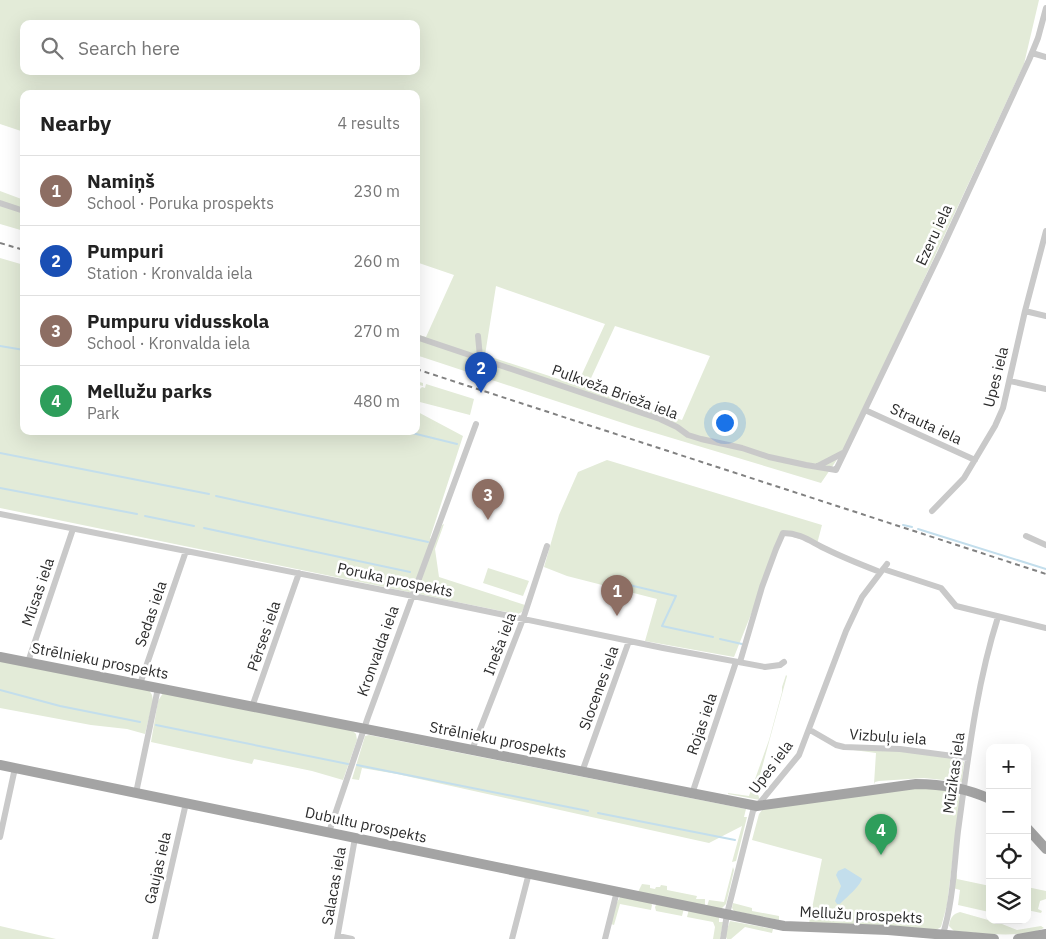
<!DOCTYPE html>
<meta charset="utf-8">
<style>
:root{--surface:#fff;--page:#f6f6f6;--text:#222;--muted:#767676;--line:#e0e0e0;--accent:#ec253c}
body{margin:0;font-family:"IBM Plex Sans",sans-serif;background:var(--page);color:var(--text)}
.controls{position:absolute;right:15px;bottom:15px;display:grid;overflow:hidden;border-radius:10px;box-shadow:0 5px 20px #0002}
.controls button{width:45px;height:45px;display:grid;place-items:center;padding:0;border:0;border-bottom:1px solid var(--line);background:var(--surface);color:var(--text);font:25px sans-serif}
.you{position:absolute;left:724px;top:422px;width:18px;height:18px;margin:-12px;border:4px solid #fff;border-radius:50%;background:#1a73e8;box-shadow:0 0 0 8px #1a73e833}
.badge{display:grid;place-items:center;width:32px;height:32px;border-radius:50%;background:var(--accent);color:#fff;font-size:16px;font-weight:700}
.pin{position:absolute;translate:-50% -41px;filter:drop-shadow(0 1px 2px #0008)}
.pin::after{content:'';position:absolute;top:26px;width:18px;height:15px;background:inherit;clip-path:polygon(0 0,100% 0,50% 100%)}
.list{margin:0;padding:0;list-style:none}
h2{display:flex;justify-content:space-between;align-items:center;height:65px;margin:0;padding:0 20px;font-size:21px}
h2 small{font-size:16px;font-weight:400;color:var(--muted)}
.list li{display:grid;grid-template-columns:32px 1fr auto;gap:15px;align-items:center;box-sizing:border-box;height:70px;padding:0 20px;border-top:1px solid var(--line)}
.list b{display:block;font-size:19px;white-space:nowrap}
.list p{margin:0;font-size:16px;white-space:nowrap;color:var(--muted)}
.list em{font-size:16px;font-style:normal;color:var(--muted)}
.icon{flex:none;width:28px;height:28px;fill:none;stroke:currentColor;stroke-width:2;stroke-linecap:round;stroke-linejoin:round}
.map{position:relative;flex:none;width:1046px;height:939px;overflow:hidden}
.search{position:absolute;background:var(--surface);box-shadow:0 5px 20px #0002;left:20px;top:20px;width:400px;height:55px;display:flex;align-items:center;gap:12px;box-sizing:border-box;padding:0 18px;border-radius:10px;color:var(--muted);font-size:19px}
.panel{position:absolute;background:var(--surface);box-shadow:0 5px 20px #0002;left:20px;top:90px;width:400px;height:345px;border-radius:10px}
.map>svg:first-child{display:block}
</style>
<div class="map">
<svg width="1046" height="939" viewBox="0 0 1046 939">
<rect width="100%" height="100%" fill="#fff"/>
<!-- green -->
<path fill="#e3ebd8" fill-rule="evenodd" d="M0,0H1039L1024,64L847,445L821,483L635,427L416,355V334L426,337L454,275L416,262V94H24V132L0,124ZM24,24H416V71H24ZM496,286L605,324L577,385L485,355ZM615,326L710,356L682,420L586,389Z
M0,191L24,200V231L0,224Z
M0,258L24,265V431H416V411L463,436L430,538L434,542L442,525L444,524L435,549L439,577L525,605L522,612L518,614L501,611L0,508Z
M416,381L423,383V386L419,385L418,388L420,389L422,387L425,388L426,384L474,399L470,415L416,401Z
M607,460L822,525L817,544L783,534L734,657L645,641L657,599L567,576L544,567L559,515L578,472Z
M488,568L529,581L523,596L483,583Z
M0,661L149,690L152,695L153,701L145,734L127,729L91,725L0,708Z
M786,675L787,676L757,786L755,785L754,789H756L760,800L728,794V793L749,796L769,740L782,692V687Z
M163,693L352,730L356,734L357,740L343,780L312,771L254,759L252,764L151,742L158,701Z
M369,735L746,809L744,817H747L736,861L732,862L742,826L709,843L397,774L362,768L359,780L352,779L365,736Z
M846,749L901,751L960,759L964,762L962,782L924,778L879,781L875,782L874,784L876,753Z
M915,787L935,788L958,793L960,798L947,905L941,927L936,930L809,923L822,859L752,840L759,814L763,809Z
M733,867L734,870L726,904L721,909L707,906L709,900L724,902Z
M957,872V879L990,886L989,912L958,905L960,890L953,888Z
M642,884L650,885V888L655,889L656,887H660L661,885L667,886V890L697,896L696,899H705V906L638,892Z
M1027,887L1046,891V899L1040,901L1038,909L1042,911L1041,913L1027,910L1031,894L1027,892Z
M620,897L650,901L652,905L651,910L620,904L614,925L611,924L616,904Z
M657,903L684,908L682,916L656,911L655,907Z
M733,903L752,908V911L779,916V920L734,911L732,908Z
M689,909L719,917V922H723L720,939H713L715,927L713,922L687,917Z
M960,912L1002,924L1017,930L1041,926L1044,928C1022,939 979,933 954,931L949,926C950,919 952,914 960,912Z
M730,921L773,929L772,933L745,927L731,939H727L725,935Z
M0,926L56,939H0Z"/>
<!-- water -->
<path fill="#c3deec" d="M845,868L861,878L862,879C860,886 846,898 840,904H837L835,901L841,886L836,875L838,871Z"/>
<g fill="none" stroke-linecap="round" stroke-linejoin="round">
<!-- stream -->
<path stroke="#c3deec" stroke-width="2" d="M0,346L24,350
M404,431L457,444
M0,453L209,494
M0,488L137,514
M216,496L428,542
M145,516L194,526
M903,525L912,527
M204,528L410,572
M918,529L1046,569
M612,581L676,596L662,626L713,637
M720,639L742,644
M0,690L60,706L140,722
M156,725L348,764
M357,765L588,811
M598,813L735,840"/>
<!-- minor -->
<path stroke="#c9c9c9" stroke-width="6" d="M1032,53L1046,57
M0,203L24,211
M1025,311L1046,316
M478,336L480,357
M416,337L660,419L677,427L688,435L701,439L742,448L769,457L806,465L836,470L940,253L1029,60L1038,38L1046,8
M1010,381L1046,389
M865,410L975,460
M818,466L843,453
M932,511L964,478L995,426L1003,408L1025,311L1046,231
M0,514L418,597L663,648L765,667L780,665L784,662
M1026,536L1046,545
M883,569L941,588L956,606L1046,628
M28,662L73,529
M740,662L762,587L776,549L783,533C801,533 811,542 826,549C844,558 862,565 880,572
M140,684L186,551
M252,707L299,573
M810,730L836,745L844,747L900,749L968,758
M472,750L523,619L547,546
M582,772L629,641
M136,793L158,688
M692,794L736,662
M329,832L368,717L476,424
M0,837L15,768
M338,936L352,939
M942,937C953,904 954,866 958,831C968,759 976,686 998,617
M155,939L186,803
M337,939L355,838
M512,939L529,873
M605,939L617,891
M723,939L727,914L753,811L799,755L846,631L862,597L887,564"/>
<!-- primary -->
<path stroke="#a4a4a4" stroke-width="10" d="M0,657L757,806L916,784C942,784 966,788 990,799
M0,765L784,926L888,930L994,939
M1027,828L1046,849
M1018,939L1046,934"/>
<!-- rail -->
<path stroke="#818181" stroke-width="2" stroke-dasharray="5 4" stroke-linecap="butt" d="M0,243L24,250
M416,369L1046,574"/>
</g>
<g text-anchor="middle" stroke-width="5" stroke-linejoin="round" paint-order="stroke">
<!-- street labels -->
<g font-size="15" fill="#2c2c2c" stroke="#fff">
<text transform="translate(934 235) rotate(-65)" y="5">Ezeru iela</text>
<text transform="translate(996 377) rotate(-76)" y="5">Upes iela</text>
<text transform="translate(615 392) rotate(20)" y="5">Pulkveža Brieža iela</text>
<text transform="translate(926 424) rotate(25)" y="5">Strauta iela</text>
<text transform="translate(395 580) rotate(12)" y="5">Poruka prospekts</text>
<text transform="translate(38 592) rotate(-71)" y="5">Mūsas iela</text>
<text transform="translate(151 614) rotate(-71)" y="5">Sedas iela</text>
<text transform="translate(264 636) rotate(-71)" y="5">Pērses iela</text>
<text transform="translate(500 644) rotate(-69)" y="5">Ineša iela</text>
<text transform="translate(378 651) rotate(-70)" y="5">Kronvalda iela</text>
<text transform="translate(100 661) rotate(11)" y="5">Strēlnieku prospekts</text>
<text transform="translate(599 688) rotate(-70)" y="5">Slocenes iela</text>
<text transform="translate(702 724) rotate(-71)" y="5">Rojas iela</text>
<text transform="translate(888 737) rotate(4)" y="5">Vizbuļu iela</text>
<text transform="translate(498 740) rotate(11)" y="5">Strēlnieku prospekts</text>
<text transform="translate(771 767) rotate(-53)" y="5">Upes iela</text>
<text transform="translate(954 773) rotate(-82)" y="5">Mūzikas iela</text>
<text transform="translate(366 825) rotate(12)" y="5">Dubultu prospekts</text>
<text transform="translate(158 868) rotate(-77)" y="5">Gaujas iela</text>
<text transform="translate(334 886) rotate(-80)" y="5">Salacas iela</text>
<text transform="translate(861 915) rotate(3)" y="5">Mellužu prospekts</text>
</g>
</g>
</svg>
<div class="controls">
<button>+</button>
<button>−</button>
<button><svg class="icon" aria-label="locate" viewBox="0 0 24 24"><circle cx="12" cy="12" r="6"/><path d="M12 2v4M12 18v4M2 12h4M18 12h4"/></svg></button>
<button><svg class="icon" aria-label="layers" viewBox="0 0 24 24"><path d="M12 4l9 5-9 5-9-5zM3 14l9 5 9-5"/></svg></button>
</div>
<div class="you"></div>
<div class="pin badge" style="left:617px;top:616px;background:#8d6e63">1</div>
<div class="pin badge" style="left:481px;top:393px;background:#1a4fb4">2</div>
<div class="pin badge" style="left:488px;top:520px;background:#8d6e63">3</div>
<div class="pin badge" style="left:881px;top:855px;background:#2e9e5b">4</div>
<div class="search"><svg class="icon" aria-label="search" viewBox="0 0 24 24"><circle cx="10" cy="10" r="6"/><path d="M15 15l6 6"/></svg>Search here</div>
<section class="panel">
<h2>Nearby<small>4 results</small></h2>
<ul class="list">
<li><span class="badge" style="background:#8d6e63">1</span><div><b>Namiņš</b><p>School · Poruka prospekts</p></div><em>230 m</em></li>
<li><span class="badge" style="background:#1a4fb4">2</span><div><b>Pumpuri</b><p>Station · Kronvalda iela</p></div><em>260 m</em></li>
<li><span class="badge" style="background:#8d6e63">3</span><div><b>Pumpuru vidusskola</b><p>School · Kronvalda iela</p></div><em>270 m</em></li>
<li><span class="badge" style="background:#2e9e5b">4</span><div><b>Mellužu parks</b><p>Park</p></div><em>480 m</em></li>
</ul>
</section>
</div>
